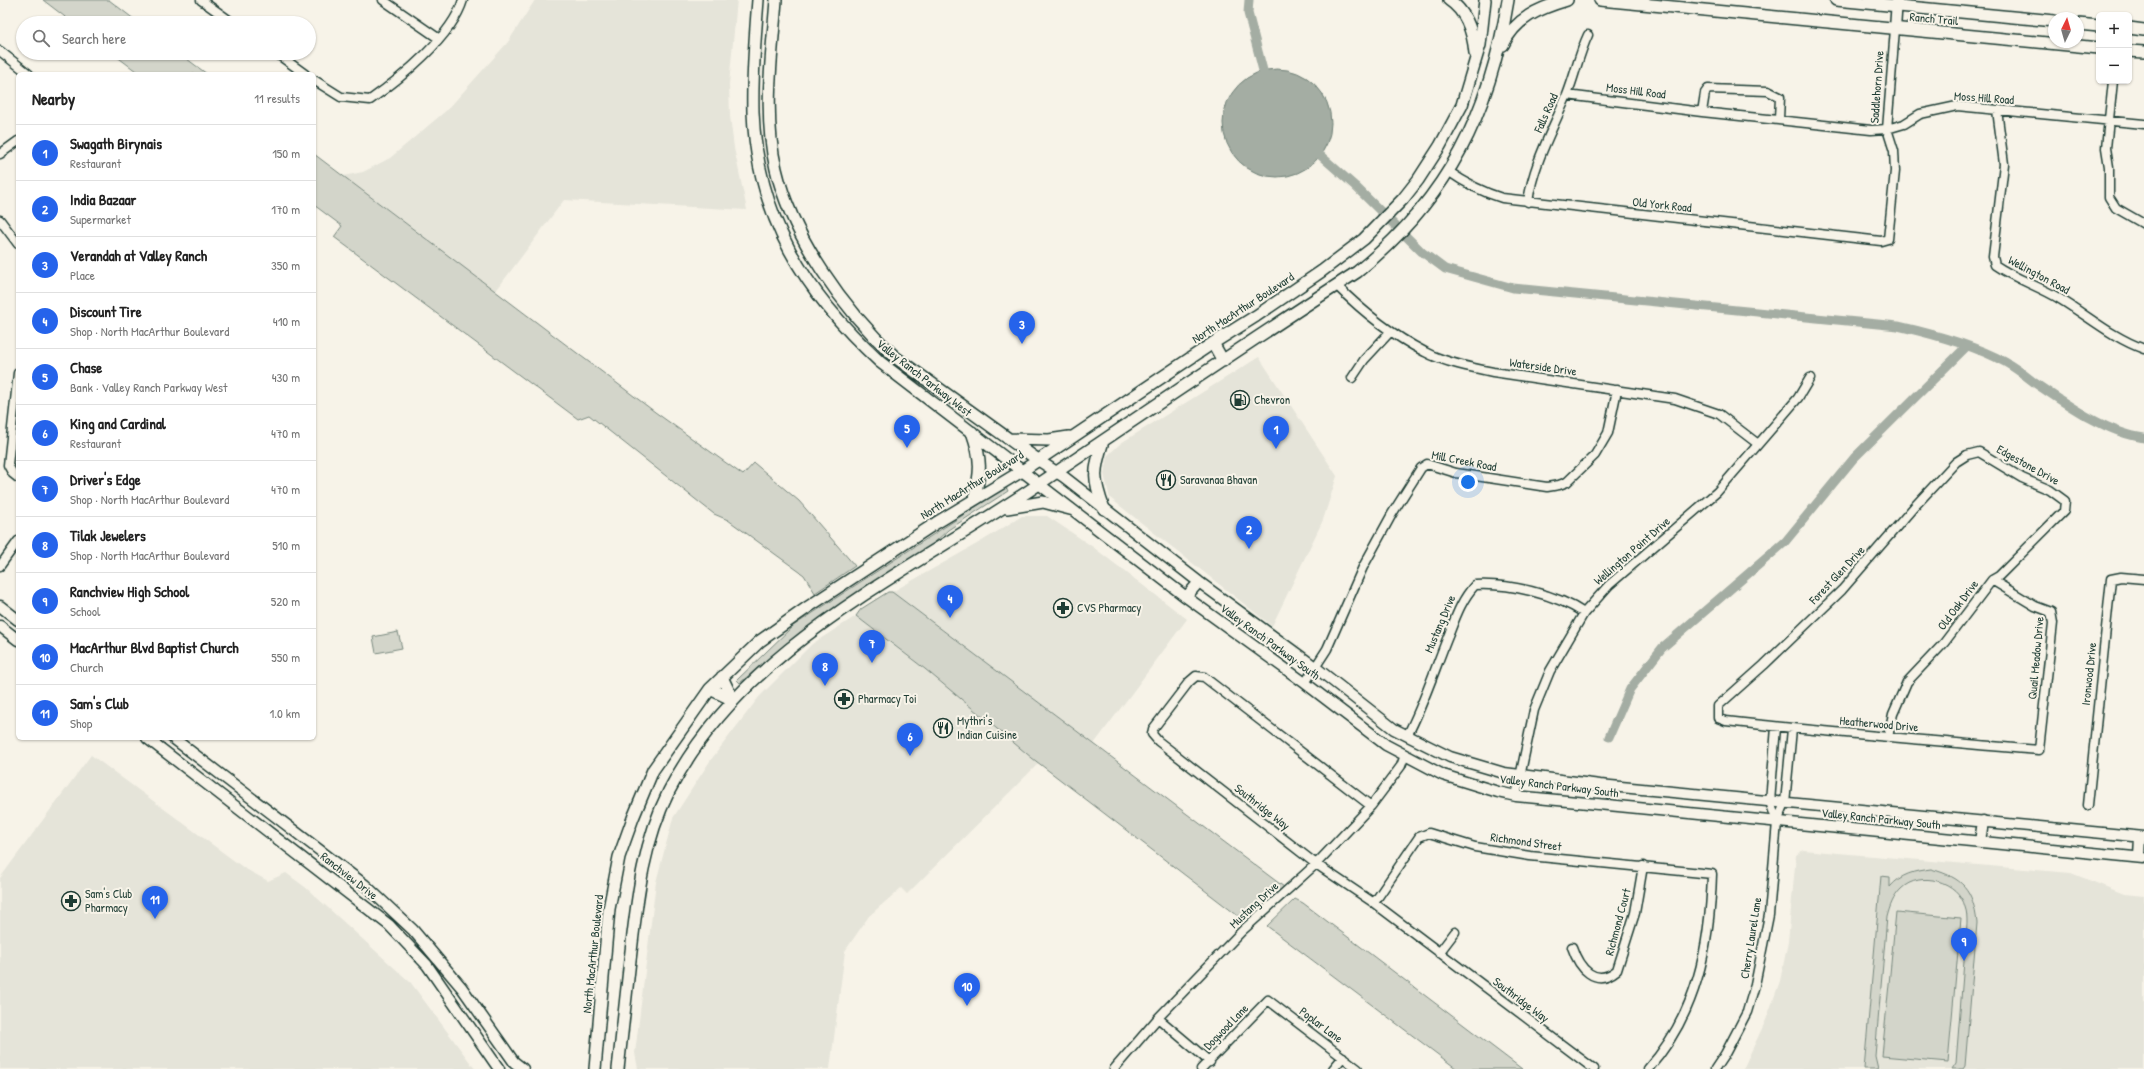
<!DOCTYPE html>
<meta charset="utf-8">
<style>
:root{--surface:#fff;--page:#f6f6f6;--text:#222;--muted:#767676;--line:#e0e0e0;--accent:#2563eb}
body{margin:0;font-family:"Patrick Hand",sans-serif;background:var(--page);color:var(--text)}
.controls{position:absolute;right:12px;top:12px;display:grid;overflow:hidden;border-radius:6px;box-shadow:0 1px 3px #0004}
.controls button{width:36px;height:36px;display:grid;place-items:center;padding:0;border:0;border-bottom:1px solid var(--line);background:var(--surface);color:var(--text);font:20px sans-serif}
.compass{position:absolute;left:2048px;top:12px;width:36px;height:36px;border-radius:50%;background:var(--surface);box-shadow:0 1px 3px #0004;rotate:5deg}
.you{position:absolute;left:1468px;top:482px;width:14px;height:14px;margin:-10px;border:3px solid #fff;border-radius:50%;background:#1a73e8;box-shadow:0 0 0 6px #1a73e833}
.badge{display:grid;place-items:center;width:26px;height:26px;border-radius:50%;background:var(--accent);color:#fff;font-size:13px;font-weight:700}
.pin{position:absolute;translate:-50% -33px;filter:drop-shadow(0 1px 2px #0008)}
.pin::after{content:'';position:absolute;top:21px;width:14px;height:12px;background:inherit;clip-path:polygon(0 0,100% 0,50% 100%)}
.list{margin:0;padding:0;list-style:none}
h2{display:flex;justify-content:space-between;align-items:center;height:52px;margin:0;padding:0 16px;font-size:17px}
h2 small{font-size:13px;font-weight:400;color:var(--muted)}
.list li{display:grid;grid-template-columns:26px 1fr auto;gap:12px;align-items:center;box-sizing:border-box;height:56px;padding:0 16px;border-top:1px solid var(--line)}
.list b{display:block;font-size:15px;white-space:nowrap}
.list p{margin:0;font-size:13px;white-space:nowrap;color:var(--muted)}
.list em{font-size:13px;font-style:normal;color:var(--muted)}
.icon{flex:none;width:22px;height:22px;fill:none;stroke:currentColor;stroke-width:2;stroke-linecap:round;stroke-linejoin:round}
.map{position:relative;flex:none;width:2144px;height:1069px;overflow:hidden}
.search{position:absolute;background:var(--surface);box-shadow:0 1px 3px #0004;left:16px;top:16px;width:300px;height:44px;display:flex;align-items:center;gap:10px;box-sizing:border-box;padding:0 14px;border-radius:22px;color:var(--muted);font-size:15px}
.panel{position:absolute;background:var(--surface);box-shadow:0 1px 3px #0004;left:16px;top:72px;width:300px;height:668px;border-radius:6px}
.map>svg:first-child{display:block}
</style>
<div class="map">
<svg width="2144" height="1069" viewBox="0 0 2144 1069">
<rect width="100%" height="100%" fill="#f7f3e8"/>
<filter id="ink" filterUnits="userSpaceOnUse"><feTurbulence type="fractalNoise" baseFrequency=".025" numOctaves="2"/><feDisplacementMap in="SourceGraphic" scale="8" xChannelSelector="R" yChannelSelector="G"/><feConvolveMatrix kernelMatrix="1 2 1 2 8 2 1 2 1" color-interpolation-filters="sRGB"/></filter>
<g filter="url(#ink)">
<!-- built -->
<path fill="#e5e4d9" d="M535,0H737L729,84L730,116L734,148L747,210L564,200L495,292L343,176L363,172L390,158L448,109L508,42Z
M1259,357L1337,476L1323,520L1272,626L1110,498L1104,474L1107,456L1121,443Z
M1022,516H1047L1093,547L1187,619L1094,744L892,592L982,541Z
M856,616L925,669L1039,763L907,894L901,888L869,916L845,951L830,1069H638L635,1053L656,882L673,818L710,761L759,697L812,644Z
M91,755L244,868L268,881L286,873L305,887L411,983L475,1069H0V878Z
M1803,850L2071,873L2124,894L2144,896V1069H1743L1766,1020L1780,981L1788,942L1796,855Z"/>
<!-- green -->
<path fill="#d3d5ca" stroke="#79897f" d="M43,0H109L139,23H73Z
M112,53H179L207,74H140Z
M314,154L655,412L743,475L754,463L799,501L855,566L815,593L804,575L728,520L714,514L589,415L578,419L334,237L342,226L314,205Z
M1006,487L1008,491L948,530L924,552L788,642L740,683L737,680L793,626Z
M888,592H892L1284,887L1246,922L1032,758L925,669L856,616L861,609Z
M398,632L402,648L376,653L373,637Z
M1931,869C1963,878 1973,889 1977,923L1965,1066L1963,1069H1952L1956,1063L1967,923C1967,918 1967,912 1965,907C1959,881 1920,870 1901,889C1893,897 1890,906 1887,917L1875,1056L1878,1069H1864L1881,876L1890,877V887C1901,874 1914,871 1931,869Z
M1295,899L1303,903L1522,1069H1457L1267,926Z
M1896,912L1961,918L1948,1062L1882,1056Z"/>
<!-- water -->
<path fill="#a4ada3" stroke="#6f8077" d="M1223 123a54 54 0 1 1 108 0a54 54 0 1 1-108 0Z"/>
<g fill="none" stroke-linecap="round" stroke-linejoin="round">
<!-- canal -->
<path stroke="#a4ada3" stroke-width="9" d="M1249,0L1248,13L1266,82
M1312,148L1355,186L1422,252L1445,269L1513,288L1898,326C1933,334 1974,345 2005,362C2016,368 2026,376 2035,383C2066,404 2107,433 2144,438
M1609,737L1630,689L1662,648L1785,542L1854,458L1966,347"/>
<!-- minor casing -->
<g stroke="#1f3d34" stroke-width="11">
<path id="minor" d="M201,0L233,23
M383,0L438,38
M0,51L29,74
M276,53L305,74
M314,80L341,97L370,100C401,78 452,37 463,0
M2113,81L2106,148L2109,167V197L2116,208L2144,224
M1567,95L1702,112L1871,130L1887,129L1904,124L1920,114L1957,106L2144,124
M1997,110L2004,164L1993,257L1995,265C2015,279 2039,286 2060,299C2088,316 2113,338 2144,349
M1702,112L1705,93L1708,89L1768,91L1780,97L1779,119
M0,154L18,141
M1448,171C1465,183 1482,192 1502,198L1881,241L1888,239L1895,171L1894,151L1887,129L1895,29
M1528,202C1533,164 1552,131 1567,95C1575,75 1579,54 1588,35
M0,220L18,244
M1336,285C1363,312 1392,335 1425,352C1443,362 1473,368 1493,372L1675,399L1719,414L1758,444
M18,373L8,465L13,474L18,478
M1352,378L1364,360L1390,332
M0,566L18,541
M1305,683L1327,649L1363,567L1392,514L1421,468L1427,464L1456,473L1547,487L1559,485L1567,482L1595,455L1608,433L1617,390
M1776,727L1770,802L1777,822
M1407,736C1424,704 1435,668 1449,634C1456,616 1462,599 1475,585C1508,583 1556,594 1584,613
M1888,737L1893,714L1907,682L1944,643L1992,580L1999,576L2064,511L2065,501L2050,490L2022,478L1979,452L1967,455L1956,462L1914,507L1842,590L1764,665L1718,706V718L1726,721C1830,733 1935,741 2039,750L2053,623L2051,612L2035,606L1992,580
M1516,796L1534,710L1550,671L1584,613L1609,585L1717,492L1798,398L1810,378
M2088,805L2111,579L2121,577L2144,579
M1371,806L1204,677L1196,676L1189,682L1153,729L1152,734L1158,741L1316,864L1374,903L1594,1069
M1374,903L1419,837L1429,833L1475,847L1530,856L1712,874C1710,946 1697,1014 1648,1069
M1572,947C1579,968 1595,988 1617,970L1635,913L1643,866
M1439,953L1455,932
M1158,1018L1210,1062
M1114,1069L1158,1018L1242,931L1316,864L1371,806L1401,766L1405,755
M1201,1069L1268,1000L1358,1069
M1333,1069L1343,1057
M1715,1069L1725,1054L1747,1012L1755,985L1769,915L1777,822L1785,803L1792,729"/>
</g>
<!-- tertiary casing -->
<g stroke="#1f3d34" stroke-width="13">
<path id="tertiary" d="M1895,29L1897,0
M1038,460L1064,477L1199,582L1315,667L1394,729L1450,757L1504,773L1600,785L2144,837
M1022,471L1186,597L1305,683L1386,745L1443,775L1498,792L1516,796L2144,858
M1186,597L1199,582
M0,606L18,620
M0,626L18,640
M147,738L389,925L427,965L499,1069
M173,738L365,885L413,930L462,988L514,1062L523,1069
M1980,842L1983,821
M2139,857L2140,837"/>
</g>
<!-- secondary casing -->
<g stroke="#1f3d34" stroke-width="14">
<path id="secondary" d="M758,0C755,37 752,75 753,112C757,217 805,293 880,362L1022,471
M776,0C772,55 763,115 776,169C792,237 844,310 895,357L1038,460
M1449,0C1467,12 1473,32 1475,53
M1600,0L2099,48
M1836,0L2054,21
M2078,24L2099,26
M2129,28L2144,30
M1503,45C1515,18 1540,8 1567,0
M2129,51L2144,52
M1213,343L1223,361
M972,432C982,460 981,472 974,500
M1010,439L1049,440L1069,437
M1103,441C1093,472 1093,479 1104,509
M1007,508L1043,502L1070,509
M722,677L733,700
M710,689L733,700
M595,1069L609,909L619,857L633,818L653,770L710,689L760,641L808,607L936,523L1022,471L1213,343L1256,316L1322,271L1364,239L1403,199L1418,180L1440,146L1462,105L1480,45L1485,0
M618,1069C622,1033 626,996 630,960C637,901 642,845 669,791C744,644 909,573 1039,484C1144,413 1250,341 1357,272C1448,199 1490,113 1508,0"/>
</g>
<!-- minor -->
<use href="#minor" stroke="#f7f3e8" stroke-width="8"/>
<!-- tertiary -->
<use href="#tertiary" stroke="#f7f3e8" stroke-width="10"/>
<!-- secondary -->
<use href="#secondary" stroke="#f7f3e8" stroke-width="11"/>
</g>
</g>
<!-- icons -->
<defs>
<g id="fuel-ring" transform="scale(1)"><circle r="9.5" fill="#f7f3e8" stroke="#1f3d34" stroke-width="1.5"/><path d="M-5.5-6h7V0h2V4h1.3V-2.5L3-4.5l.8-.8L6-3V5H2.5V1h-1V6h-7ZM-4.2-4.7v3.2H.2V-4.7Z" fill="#1f3d34"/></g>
<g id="restaurant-ring" transform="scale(1)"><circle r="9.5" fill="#f7f3e8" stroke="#1f3d34" stroke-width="1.5"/><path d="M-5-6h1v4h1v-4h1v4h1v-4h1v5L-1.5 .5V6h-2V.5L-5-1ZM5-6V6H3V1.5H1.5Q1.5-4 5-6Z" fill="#1f3d34"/></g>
<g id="pharmacy-ring" transform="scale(1)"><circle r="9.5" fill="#f7f3e8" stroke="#1f3d34" stroke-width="1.5"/><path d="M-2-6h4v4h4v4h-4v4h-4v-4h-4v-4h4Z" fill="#1f3d34"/></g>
</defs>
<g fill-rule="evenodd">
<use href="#fuel-ring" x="1240" y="400"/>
<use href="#restaurant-ring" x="1166" y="480"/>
<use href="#pharmacy-ring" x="1063" y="608"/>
<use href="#pharmacy-ring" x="844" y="699"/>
<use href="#restaurant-ring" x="943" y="728"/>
<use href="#pharmacy-ring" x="71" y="901"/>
</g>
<g text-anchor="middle" stroke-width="4" stroke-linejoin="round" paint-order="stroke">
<!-- street labels -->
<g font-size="12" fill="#1f3d34" stroke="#f7f3e8">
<text transform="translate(1934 19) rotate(5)" y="4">Ranch Trail</text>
<text transform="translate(1877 87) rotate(-86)" y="4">Saddlehorn Drive</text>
<text transform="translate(1636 91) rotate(7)" y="4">Moss Hill Road</text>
<text transform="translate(1984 98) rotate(4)" y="4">Moss Hill Road</text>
<text transform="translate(1546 113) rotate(-66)" y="4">Falls Road</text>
<text transform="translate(1662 205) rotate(6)" y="4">Old York Road</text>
<text transform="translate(2039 275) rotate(28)" y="4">Wellington Road</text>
<text transform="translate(1243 308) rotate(-33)" y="4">North MacArthur Boulevard</text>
<text transform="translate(1543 367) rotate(8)" y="4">Waterside Drive</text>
<text transform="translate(924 378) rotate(38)" y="4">Valley Ranch Parkway West</text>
<text transform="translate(1464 461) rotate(11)" y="4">Mill Creek Road</text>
<text transform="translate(2028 465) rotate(29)" y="4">Edgestone Drive</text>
<text transform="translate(972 485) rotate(-32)" y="4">North MacArthur Boulevard</text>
<text transform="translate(1632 551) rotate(-41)" y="4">Wellington Point Drive</text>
<text transform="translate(1837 575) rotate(-47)" y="4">Forest Glen Drive</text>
<text transform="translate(1958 605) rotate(-53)" y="4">Old Oak Drive</text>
<text transform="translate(1440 624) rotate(-67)" y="4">Mustang Drive</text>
<text transform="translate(1270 642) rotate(36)" y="4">Valley Ranch Parkway South</text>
<text transform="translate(2036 658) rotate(-85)" y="4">Quail Meadow Drive</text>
<text transform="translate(2089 674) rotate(-84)" y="4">Ironwood Drive</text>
<text transform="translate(1879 724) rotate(5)" y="4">Heatherwood Drive</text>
<text transform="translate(1559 786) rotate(7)" y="4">Valley Ranch Parkway South</text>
<text transform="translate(1262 807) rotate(38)" y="4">Southridge Way</text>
<text transform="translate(1881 819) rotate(6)" y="4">Valley Ranch Parkway South</text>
<text transform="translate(1526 842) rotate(8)" y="4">Richmond Street</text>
<text transform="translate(349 876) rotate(38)" y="4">Ranchview Drive</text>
<text transform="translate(1254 905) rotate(-43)" y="4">Mustang Drive</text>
<text transform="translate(1618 922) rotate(-75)" y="4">Richmond Court</text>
<text transform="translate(1751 938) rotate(-81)" y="4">Cherry Laurel Lane</text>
<text transform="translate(593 954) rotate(-84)" y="4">North MacArthur Boulevard</text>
<text transform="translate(1521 1000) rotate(37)" y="4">Southridge Way</text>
<text transform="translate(1321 1025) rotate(37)" y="4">Poplar Lane</text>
<text transform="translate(1226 1027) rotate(-46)" y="4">Dogwood Lane</text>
</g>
<!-- poi labels -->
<g font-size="12" fill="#1f3d34" stroke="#f7f3e8" text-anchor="start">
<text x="1254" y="404">Chevron</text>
<text x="1180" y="484">Saravanaa Bhavan</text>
<text x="1077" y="612">CVS Pharmacy</text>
<text x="858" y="703">Pharmacy Toi</text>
<text x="957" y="725">Mythri's<tspan x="957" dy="14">Indian Cuisine</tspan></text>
<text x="85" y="898">Sam's Club<tspan x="85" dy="14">Pharmacy</tspan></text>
</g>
</g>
</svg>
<div class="controls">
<button>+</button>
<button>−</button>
</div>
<svg class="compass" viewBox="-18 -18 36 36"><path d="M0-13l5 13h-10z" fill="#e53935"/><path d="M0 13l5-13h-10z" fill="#767676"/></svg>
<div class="you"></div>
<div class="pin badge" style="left:1276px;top:449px">1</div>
<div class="pin badge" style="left:1249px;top:549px">2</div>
<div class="pin badge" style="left:1022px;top:344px">3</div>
<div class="pin badge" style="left:950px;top:618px">4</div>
<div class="pin badge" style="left:907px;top:448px">5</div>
<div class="pin badge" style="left:910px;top:756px">6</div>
<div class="pin badge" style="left:872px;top:663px">7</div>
<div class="pin badge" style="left:825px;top:686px">8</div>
<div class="pin badge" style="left:1964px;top:961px">9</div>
<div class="pin badge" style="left:967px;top:1006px">10</div>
<div class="pin badge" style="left:155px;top:919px">11</div>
<div class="search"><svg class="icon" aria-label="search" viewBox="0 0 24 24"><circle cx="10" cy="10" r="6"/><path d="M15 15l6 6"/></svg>Search here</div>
<section class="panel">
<h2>Nearby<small>11 results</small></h2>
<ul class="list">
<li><span class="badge">1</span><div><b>Swagath Birynais</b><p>Restaurant</p></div><em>150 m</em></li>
<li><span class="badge">2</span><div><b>India Bazaar</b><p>Supermarket</p></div><em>170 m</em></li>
<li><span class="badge">3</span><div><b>Verandah at Valley Ranch</b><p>Place</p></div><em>350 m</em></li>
<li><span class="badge">4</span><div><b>Discount Tire</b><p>Shop · North MacArthur Boulevard</p></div><em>410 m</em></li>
<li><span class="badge">5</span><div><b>Chase</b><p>Bank · Valley Ranch Parkway West</p></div><em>430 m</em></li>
<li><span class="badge">6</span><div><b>King and Cardinal</b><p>Restaurant</p></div><em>470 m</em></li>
<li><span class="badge">7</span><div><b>Driver's Edge</b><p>Shop · North MacArthur Boulevard</p></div><em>470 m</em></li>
<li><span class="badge">8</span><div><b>Tilak Jewelers</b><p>Shop · North MacArthur Boulevard</p></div><em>510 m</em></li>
<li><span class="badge">9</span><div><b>Ranchview High School</b><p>School</p></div><em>520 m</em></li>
<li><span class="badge">10</span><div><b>MacArthur Blvd Baptist Church</b><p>Church</p></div><em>550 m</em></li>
<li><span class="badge">11</span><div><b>Sam's Club</b><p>Shop</p></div><em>1.0 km</em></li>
</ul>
</section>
</div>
